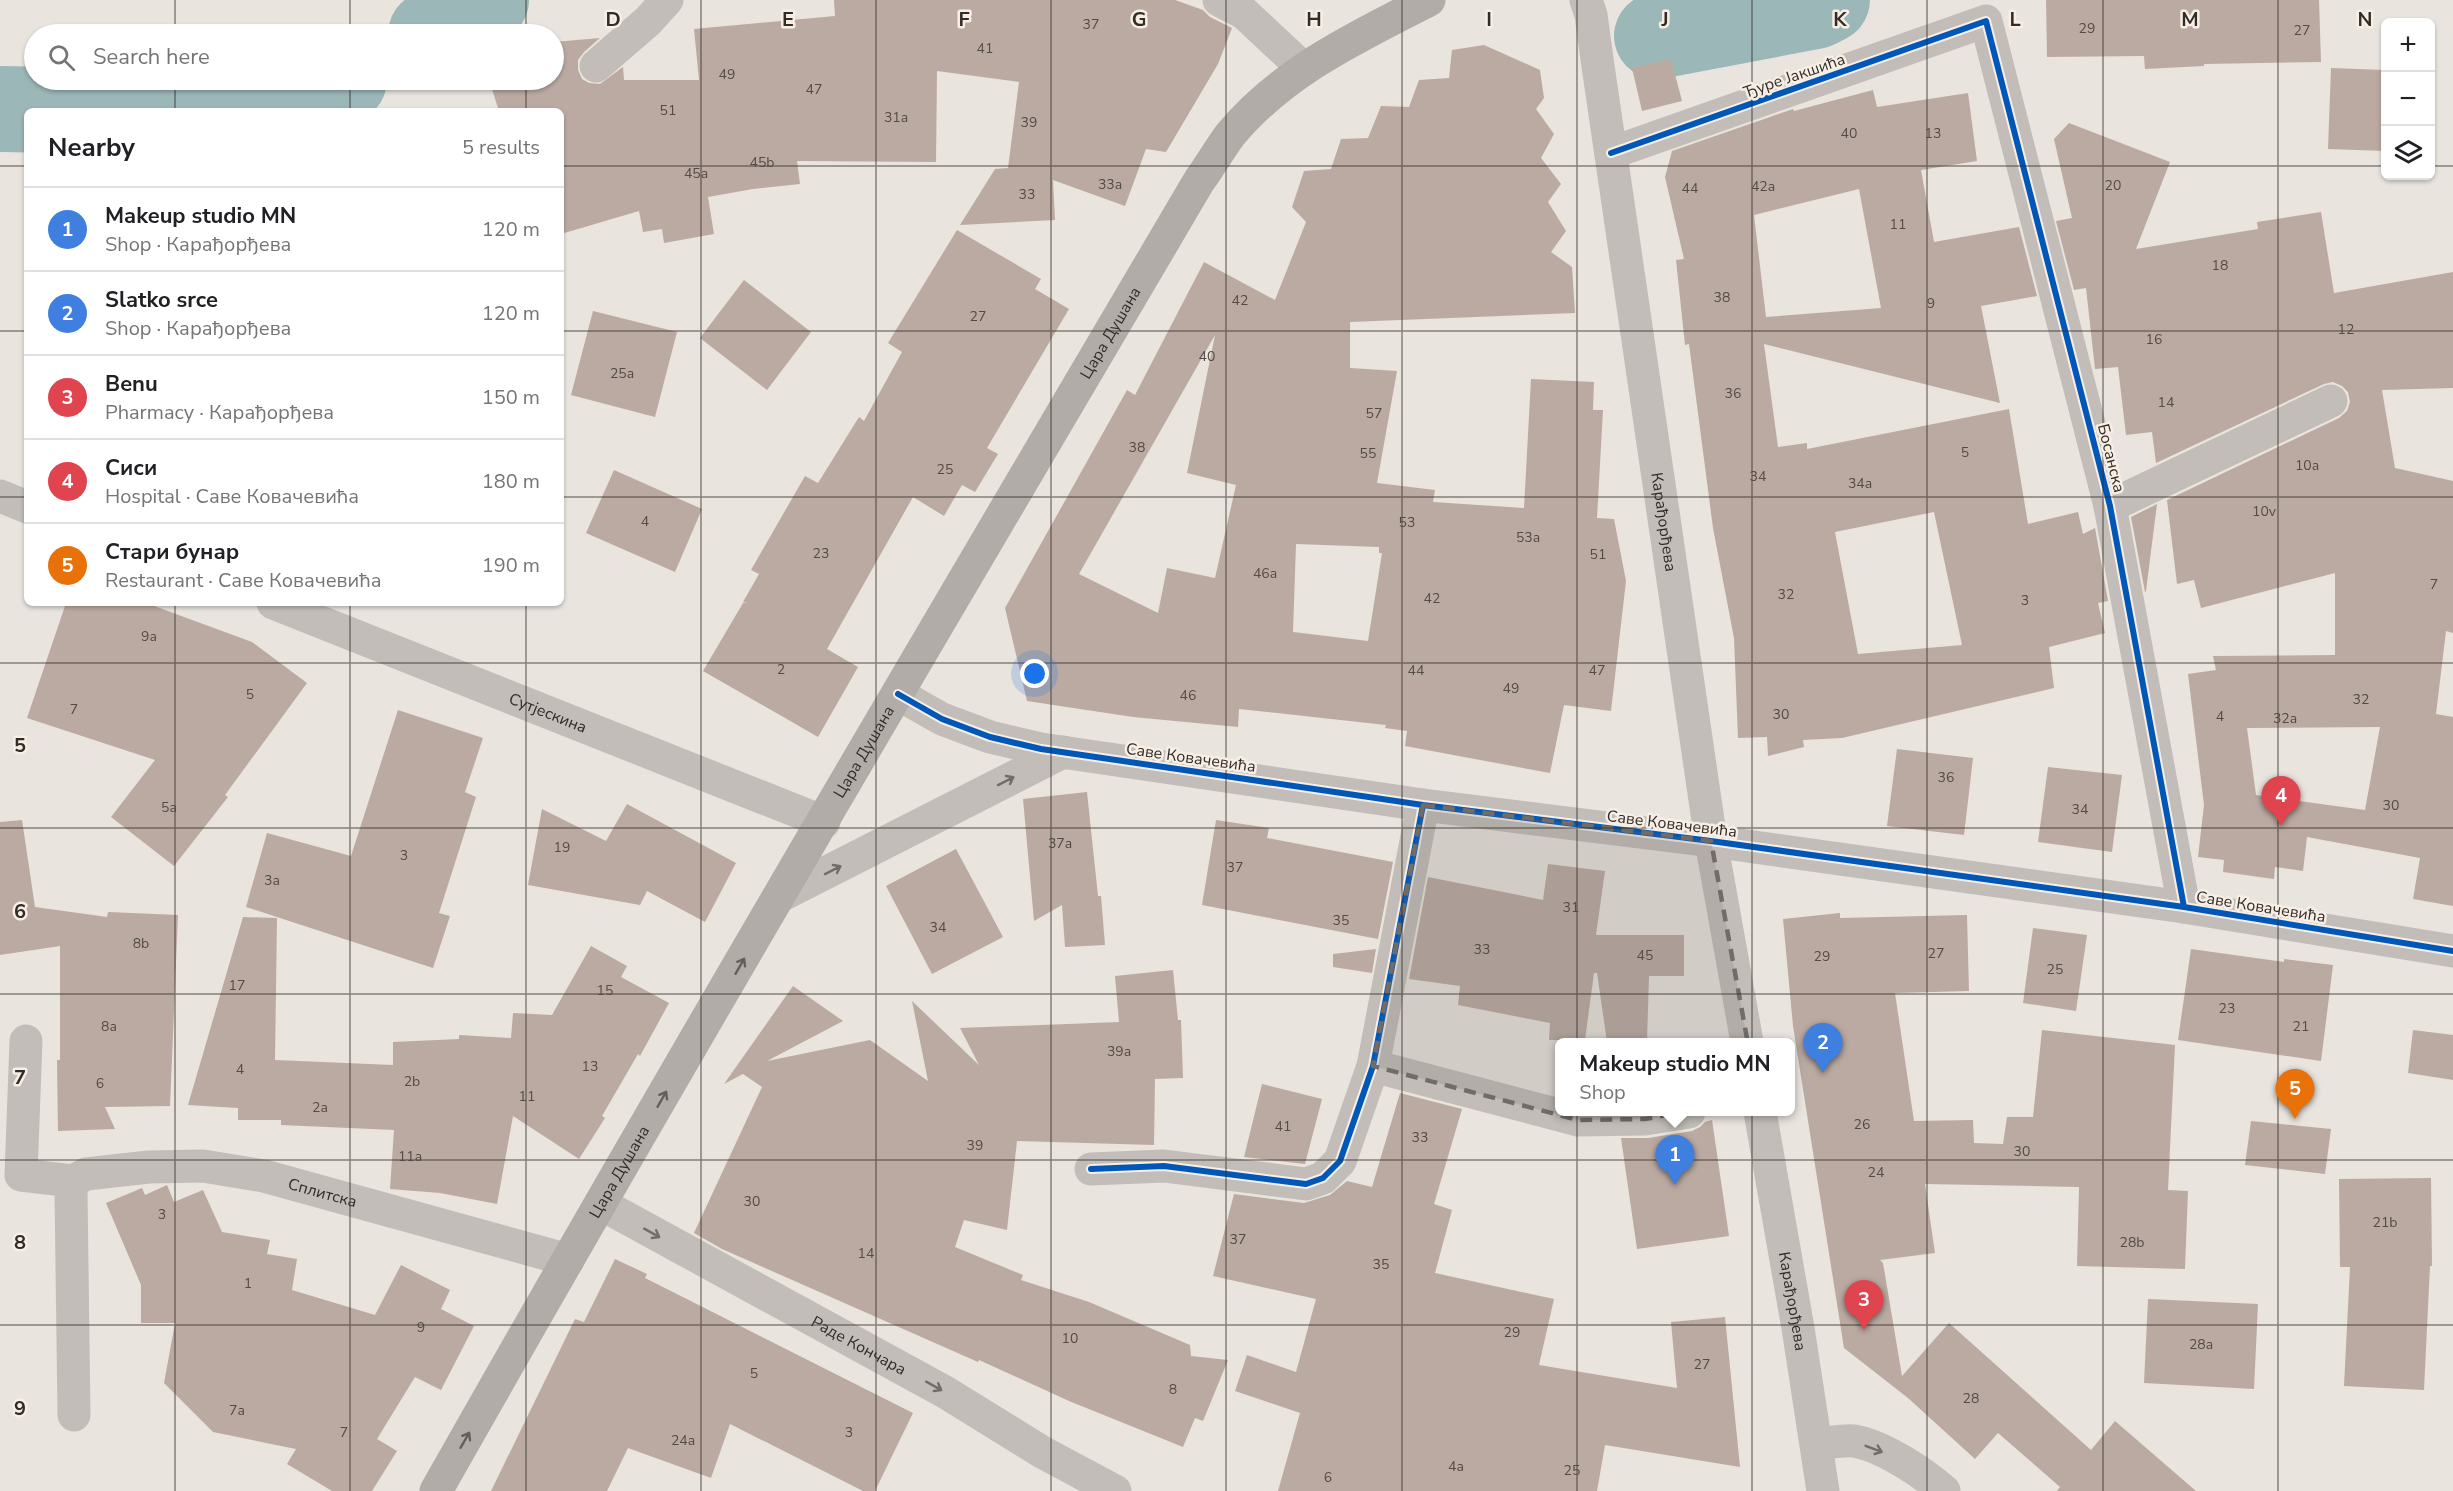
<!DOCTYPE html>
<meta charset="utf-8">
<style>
:root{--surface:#fff;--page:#f6f6f6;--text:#202124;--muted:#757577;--line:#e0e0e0;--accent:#2563eb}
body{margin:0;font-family:"Nunito Sans",sans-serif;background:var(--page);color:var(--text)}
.controls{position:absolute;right:18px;top:18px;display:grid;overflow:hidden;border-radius:9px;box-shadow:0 2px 4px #0004}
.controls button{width:54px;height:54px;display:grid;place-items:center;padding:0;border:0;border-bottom:2px solid var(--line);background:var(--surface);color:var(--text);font:30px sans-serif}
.you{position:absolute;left:1035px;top:674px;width:21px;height:21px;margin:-15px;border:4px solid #fff;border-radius:50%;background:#1a73e8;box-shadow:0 0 0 9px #1a73e833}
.badge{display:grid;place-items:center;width:39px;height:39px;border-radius:50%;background:var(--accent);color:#fff;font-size:20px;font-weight:700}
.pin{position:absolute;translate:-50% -50px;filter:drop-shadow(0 2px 3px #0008)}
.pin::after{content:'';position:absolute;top:32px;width:21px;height:18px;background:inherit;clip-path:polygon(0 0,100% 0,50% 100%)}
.popup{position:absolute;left:1555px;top:1038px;width:240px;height:78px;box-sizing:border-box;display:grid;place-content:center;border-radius:9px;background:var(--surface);filter:drop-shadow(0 2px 4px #0005);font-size:20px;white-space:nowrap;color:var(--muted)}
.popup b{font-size:22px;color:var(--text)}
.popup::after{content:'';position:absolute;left:50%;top:100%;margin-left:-12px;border:12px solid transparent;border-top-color:var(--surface)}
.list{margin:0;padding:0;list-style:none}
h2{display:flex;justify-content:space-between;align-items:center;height:78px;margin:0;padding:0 24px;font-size:26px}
h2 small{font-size:20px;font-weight:400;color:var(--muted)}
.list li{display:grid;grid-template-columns:39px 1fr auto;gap:18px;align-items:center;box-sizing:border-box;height:84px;padding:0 24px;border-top:2px solid var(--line)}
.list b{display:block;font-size:22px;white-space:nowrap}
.list p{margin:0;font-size:20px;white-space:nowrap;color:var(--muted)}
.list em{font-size:20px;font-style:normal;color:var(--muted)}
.icon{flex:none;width:33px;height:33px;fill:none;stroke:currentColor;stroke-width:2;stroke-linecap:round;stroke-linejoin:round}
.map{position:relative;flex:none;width:2453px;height:1491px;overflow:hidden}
.search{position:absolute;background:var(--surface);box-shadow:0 2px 4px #0004;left:24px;top:24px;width:540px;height:66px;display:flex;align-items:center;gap:15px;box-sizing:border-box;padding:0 21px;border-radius:33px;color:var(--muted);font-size:22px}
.panel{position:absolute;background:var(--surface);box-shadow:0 2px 4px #0004;left:24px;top:108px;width:540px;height:498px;border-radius:9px}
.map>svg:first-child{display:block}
</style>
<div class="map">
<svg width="2453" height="1491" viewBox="0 0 2453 1491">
<rect width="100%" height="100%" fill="#e9e4de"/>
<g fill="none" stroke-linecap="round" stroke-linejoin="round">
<!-- river -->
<path stroke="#9cb7b8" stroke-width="86" d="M431,34L486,0
M1657,36L1815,6L1827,0
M0,109L113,111L227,108L344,80"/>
</g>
<!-- building -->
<path fill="#bbaaa2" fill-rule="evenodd" d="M834,0H1175L1203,10L1210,17L1232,28L1218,64L1166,152L1146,149L1125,206L1053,180L1055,220L960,225L995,169L1008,168L1019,82L937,71L936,162L797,161L800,184L753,189L708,197L714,234L664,243L662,229L643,232L639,211L561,234V111H499L489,80H554V42L600,38L584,52L578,60V70L582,79L589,83L600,84L623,67L624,80H699L694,29L835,16Z
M2046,0H2319L2321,62L2204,64V66L2145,69L2144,56L2047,57Z
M510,25L512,34H483Z
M1484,45L1540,70L1544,98L1536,109L1554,134L1541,158L1561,184L1548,202L1566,231L1551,252L1572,267L1575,313L1350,322V368L1397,371L1377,483L1435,490L1433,502L1524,508L1531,379L1594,382L1593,410H1603L1597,518L1614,519L1626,581L1611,711L1564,705L1550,773L1405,746L1407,731L1385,728L1386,725L1239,709L1238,727L1133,717L1027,701L1005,608L1127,390L1135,395L1204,262L1275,300L1306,222L1292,207L1304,171L1331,169L1341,139L1368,138L1381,106L1409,107L1419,80L1449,78L1452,50ZM1215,335L1187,473L1236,485L1215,578L1167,568L1158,613L1079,574ZM1296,544L1379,547V553H1382L1368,641L1293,632Z
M1671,59L1682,101L1642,111L1632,68Z
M2331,68L2385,70V151L2328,149Z
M1873,90L1877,107L1968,93L1977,161L1921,170L1934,242L2019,227L2037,296L1981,306L2000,403L1764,344L1778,447L1807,443V449L2009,409L2028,524L2078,512L2083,534L2095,528L2108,601L2098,603L2105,633L2049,647L2054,688L1842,738L1803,740L1804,747L1768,756L1767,737L1738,738L1734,638L1713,528L1689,344L1685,345L1676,260L1684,259L1665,177L1672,151L1793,109L1794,111ZM1859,189L1881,308L1766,317L1754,215ZM1934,512L1962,645L1858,654L1835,532Z
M2069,123L2170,162L2136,249L2258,229L2257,222L2321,212L2334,293L2453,272V388L2382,390L2395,468L2453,481V633L2446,631L2436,714L2453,717V906L2413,899L2420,858L2307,837L2303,871L2275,867L2274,879L2223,872L2224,860L2198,857L2204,805L2188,674L2216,670L2213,656L2335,655V573L2201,608L2194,580L2177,584L2167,500L2339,418L2347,411L2350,402L2348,392L2342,386L2333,382L2324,384L2156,463L2152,432L2126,435L2118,367L2095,369L2086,288L2074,290L2056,221L2072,218L2054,139ZM2380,727L2365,810L2256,795L2247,728Z
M957,230L1041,279L1035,289L1069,309L987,448L998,454L975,492L962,485L944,516L913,497L827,649L858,667L818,737L703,671L743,603H747L743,602L759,574L751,570L805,476L818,483L859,417L864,421L902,352L888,343Z
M744,280L811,332L767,390L700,338Z
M593,311L677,332L655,417L571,395Z
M614,470L702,509L675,572L586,533Z
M2157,504L2146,591L2145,592L2131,517Z
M66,603H146L252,642L307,683L225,795L228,797L174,866L111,817L155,760L27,718Z
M398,710L483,738L465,792L476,797L439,913L450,916L433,968L246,907L267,833L351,856Z
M1897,749L1973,758L1964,835L1887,826Z
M2048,767L2122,775L2112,852L2038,842Z
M1087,792L1098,896H1101L1105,945L1065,947L1062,905L1034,921L1023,799Z
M627,804L736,863L705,922L647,891L640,905L528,885L542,809L606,841Z
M22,820L35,907L107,917L108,912L178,915L170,1106L105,1107L115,1129L58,1131L57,1060H60V946L0,955V822Z
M1216,820L1269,828L1267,838L1393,862L1378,939L1202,905Z
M956,849L1003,937L932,974L886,886Z
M1548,864L1605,871L1596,935H1684V976H1649L1647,1042H1607L1597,973H1594L1585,1040H1549L1550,1023L1458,1005L1460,986L1409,979L1428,877L1543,900Z
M1840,913V918L1967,915L1969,991L1895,993L1914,1121L1973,1120L1974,1143L2003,1144L2007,1117H2033L2042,1030L2175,1045L2168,1190L2188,1191L2185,1269L2077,1266L2079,1187L1925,1184L1935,1253L1880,1260L1883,1263L1902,1376L1949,1323L2091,1450L2115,1421L2196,1491H2057L2060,1487L1998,1433L1975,1459L1908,1398L1844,1348L1793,1026L1783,919Z
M243,917L277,918L275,1060L393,1065V1042L459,1039V1035L511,1038L513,1013L552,1015L591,946L627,966L621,977L669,1003L640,1056L638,1054L602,1116L605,1118L579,1159L513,1116L497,1204L440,1193L390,1189L394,1130L281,1125V1120H238V1108L188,1105Z
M2033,928L2087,935L2076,1011L2023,1003Z
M1376,949L1372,973L1333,967V954Z
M2191,949L2284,962V959L2333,965L2321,1061L2178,1040Z
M1173,970L1178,1020H1181L1183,1078L1155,1079L1154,1145L1017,1141L1007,1230L964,1220L955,1247L1023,1275L1021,1280L1089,1302L1190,1345L1191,1356L1228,1360L1203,1421L1195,1418L1183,1447L1069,1401L979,1360L978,1362L722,1249L694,1233L762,1087L743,1074L724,1084L793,986L843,1021L767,1061L870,1040L928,1081L912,1001L979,1065L960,1028L1119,1022L1115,976Z
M2413,1030L2453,1035V1080L2408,1073Z
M1262,1084L1322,1099L1305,1164L1244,1157Z
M1400,1093L1462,1109L1434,1204L1452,1210L1435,1273L1554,1299L1539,1365L1677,1388L1671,1322L1725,1317L1740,1467L1605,1445L1597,1491H1278L1300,1413L1235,1391L1247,1355L1296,1372L1316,1299L1213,1276L1234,1194L1304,1203L1330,1195L1347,1181L1372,1187Z
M1712,1120L1729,1236L1637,1249L1621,1138H1648L1692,1131L1700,1127L1705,1122Z
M2251,1121L2331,1129L2325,1174L2245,1165Z
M2431,1178L2432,1266H2430L2424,1390L2344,1386L2350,1267H2340L2339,1179Z
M167,1185L174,1202L203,1190L222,1232L270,1240L267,1254L297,1259L292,1290L375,1315L401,1265L450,1290L441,1309L474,1326L441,1390L415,1377L377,1439L397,1451L372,1491H332L287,1464L296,1449L213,1432L164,1383L175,1323H141V1285L106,1203L142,1188L145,1195Z
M615,1259L647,1274L645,1278L913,1413L875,1491H863L730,1424L711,1478L628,1448L607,1491H491L575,1319L584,1322Z
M2148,1299L2258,1304L2254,1389L2144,1383Z"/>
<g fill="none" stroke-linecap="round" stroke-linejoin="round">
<!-- minor -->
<g stroke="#c2bdb8" stroke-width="33">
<path d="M1219,0L1244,13L1303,68"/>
<path id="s1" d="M1586,0L1591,15L1597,59L1711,841L1747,1042"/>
<path d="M596,66L648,21L667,0"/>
<path d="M1611,153L1986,21L2110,506L2184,907"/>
<path d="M0,496L27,507"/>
<path d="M2110,506L2331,401"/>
<path id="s2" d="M273,603L824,822"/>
<path d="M898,694L942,719L990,737L1041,749L1423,805L1711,841L2184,907L2453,951"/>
<path d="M780,896L1063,752"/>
<path d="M26,1041L21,1175L73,1181"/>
<path d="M1373,1066L1578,1120L1645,1119L1689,1112"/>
<path id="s3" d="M1760,1112L1798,1328L1823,1491"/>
<path d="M1091,1169L1164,1166L1306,1184L1323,1178L1340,1161L1373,1066L1423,805"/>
<path id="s4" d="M601,1204L945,1392L1042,1452L1115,1491"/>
<path id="s5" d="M74,1415L71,1192L73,1181L86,1174L149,1167L203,1166L264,1176L568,1260"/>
<path d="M1817,1444C1828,1443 1843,1440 1854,1441C1883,1446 1922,1472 1944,1491"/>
</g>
<!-- major -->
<path stroke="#b1aca7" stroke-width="33" id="s6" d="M436,1491C685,1051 943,616 1199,181C1210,166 1219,150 1230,135C1283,71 1357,37 1429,0"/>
<!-- cycleway casing -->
<g stroke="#f7efe5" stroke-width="10">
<path id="cycleway" d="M1611,153L1986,21L2110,506L2184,907
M898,694L942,719L990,737L1041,749L1423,805L1711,841L2184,907L2453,951
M1091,1169L1164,1166L1306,1184L1323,1178L1340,1161L1373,1066L1423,805"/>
</g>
<!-- cycleway -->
<use href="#cycleway" stroke="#0057b8" stroke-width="6"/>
</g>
<!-- one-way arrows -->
<defs><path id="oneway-shaft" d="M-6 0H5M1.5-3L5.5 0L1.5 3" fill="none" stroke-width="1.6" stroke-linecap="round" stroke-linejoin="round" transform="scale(1.5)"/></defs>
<g stroke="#736d68">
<use href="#oneway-shaft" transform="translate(1006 781) rotate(-27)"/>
<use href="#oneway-shaft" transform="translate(833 870) rotate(-27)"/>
<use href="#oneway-shaft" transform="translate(652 1233) rotate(29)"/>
<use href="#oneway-shaft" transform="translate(934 1386) rotate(29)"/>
<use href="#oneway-shaft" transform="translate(1874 1449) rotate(21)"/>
</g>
<g stroke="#655f5a">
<use href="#oneway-shaft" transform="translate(740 966) rotate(-60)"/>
<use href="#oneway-shaft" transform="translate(662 1099) rotate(-60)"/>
<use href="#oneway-shaft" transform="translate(465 1440) rotate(-60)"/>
</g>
<!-- marked area -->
<path fill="#726c67" fill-opacity="0.2" stroke="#726c67" stroke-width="4.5" stroke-dasharray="12 8" stroke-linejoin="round" d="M1423,805L1711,841L1758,1099L1645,1119L1578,1120L1373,1066Z"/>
<!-- grid -->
<path fill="none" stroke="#322b27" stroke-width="1.5" stroke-opacity="0.55" d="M175,0V34M350,0V34M526,0V34M701,0V1491M876,0V1491M1051,0V1491M1226,0V1491M1402,0V1491M1577,0V1491M1752,0V1491M1927,0V1491M2103,0V1491M2278,0V1491M175,80V111M350,80V111M526,80V111M0,166H27M561,166H2386M2430,166H2453M0,331H27M561,331H2453M0,497H27M561,497H2453M175,603V1491M350,603V1491M526,603V1491M0,663H2453M0,828H2453M0,994H2453M0,1160H2453M0,1325H2453"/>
<g text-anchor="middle" stroke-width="5" stroke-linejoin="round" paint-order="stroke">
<!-- number labels -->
<g font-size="14" fill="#544b46">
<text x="1091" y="29">37</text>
<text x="2087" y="33">29</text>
<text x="2302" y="35">27</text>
<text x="985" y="53">41</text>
<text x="727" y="79">49</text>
<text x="814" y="94">47</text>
<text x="668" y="115">51</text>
<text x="896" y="122">31a</text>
<text x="1029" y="127">39</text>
<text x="1849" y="138">40</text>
<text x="1933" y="138">13</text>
<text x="762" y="167">45b</text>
<text x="696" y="178">45a</text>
<text x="1110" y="189">33a</text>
<text x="2113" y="190">20</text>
<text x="1763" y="191">42a</text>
<text x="1690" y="193">44</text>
<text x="1027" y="199">33</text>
<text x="1898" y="229">11</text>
<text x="2220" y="270">18</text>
<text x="1722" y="302">38</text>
<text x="1240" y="305">42</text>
<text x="1931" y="308">9</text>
<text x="978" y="321">27</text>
<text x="2346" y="334">12</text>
<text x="2154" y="344">16</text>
<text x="1207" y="361">40</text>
<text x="622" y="378">25a</text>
<text x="1733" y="398">36</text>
<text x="2166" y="407">14</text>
<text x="1374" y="418">57</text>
<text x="1137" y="452">38</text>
<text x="1965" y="457">5</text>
<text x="1368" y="458">55</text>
<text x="2307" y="470">10a</text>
<text x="945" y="474">25</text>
<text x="1758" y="481">34</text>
<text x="1860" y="488">34a</text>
<text x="2264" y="516">10v</text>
<text x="645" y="526">4</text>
<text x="1407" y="527">53</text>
<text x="1528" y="542">53a</text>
<text x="821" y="558">23</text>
<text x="1598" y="559">51</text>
<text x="1265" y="578">46a</text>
<text x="2434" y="589">7</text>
<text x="1786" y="599">32</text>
<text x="1432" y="603">42</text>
<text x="2025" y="605">3</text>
<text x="149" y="641">9a</text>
<text x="781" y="674">2</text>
<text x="1416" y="675">44</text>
<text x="1597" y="675">47</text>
<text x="1511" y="693">49</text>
<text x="250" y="699">5</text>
<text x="1188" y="700">46</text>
<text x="2361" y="704">32</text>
<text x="74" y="714">7</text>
<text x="1781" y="719">30</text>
<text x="2220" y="721">4</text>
<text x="2285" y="723">32a</text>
<text x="1946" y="782">36</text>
<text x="2391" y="810">30</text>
<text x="169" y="812">5a</text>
<text x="2080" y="814">34</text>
<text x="1060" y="848">37a</text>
<text x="562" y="852">19</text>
<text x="404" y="860">3</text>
<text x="1235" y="872">37</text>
<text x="272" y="885">3a</text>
<text x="1571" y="912">31</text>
<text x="1341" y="925">35</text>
<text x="938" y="932">34</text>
<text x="141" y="948">8b</text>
<text x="1482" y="954">33</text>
<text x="1936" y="958">27</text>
<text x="1645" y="960">45</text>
<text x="1822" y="961">29</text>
<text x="2055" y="974">25</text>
<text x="237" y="990">17</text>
<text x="605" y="995">15</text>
<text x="2227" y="1013">23</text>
<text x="109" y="1031">8a</text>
<text x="2301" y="1031">21</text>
<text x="1119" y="1056">39a</text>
<text x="590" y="1071">13</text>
<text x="240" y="1074">4</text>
<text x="412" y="1086">2b</text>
<text x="100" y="1088">6</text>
<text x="527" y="1101">11</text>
<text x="320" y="1112">2a</text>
<text x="1862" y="1129">26</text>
<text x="1283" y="1131">41</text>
<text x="1420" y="1142">33</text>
<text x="975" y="1150">39</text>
<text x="2022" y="1156">30</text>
<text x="410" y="1161">11a</text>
<text x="1876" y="1177">24</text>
<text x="752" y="1206">30</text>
<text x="162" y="1219">3</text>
<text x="2385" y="1227">21b</text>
<text x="1238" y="1244">37</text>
<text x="2132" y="1247">28b</text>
<text x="866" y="1258">14</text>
<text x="1381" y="1269">35</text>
<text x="248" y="1288">1</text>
<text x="421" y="1332">9</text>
<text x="1512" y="1337">29</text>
<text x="1070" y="1343">10</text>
<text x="2201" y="1349">28a</text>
<text x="1702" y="1369">27</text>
<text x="754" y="1378">5</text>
<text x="1173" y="1394">8</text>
<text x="1971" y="1403">28</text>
<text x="237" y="1415">7a</text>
<text x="344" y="1437">7</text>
<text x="849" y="1437">3</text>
<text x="683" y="1445">24a</text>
<text x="1456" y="1471">4a</text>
<text x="1572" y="1475">25</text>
<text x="1328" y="1482">6</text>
</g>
<!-- street labels -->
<g font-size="16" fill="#322b27" stroke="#f7efe5">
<text transform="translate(1794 75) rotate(-19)" y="6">Ђуре Јакшића</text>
<text dy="6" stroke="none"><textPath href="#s6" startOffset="1340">Цара Душана</textPath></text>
<text transform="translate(2112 458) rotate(76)" y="6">Босанска</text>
<text dy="6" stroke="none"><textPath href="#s1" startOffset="528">Карађорђева</textPath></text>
<text dy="6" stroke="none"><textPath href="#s2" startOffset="296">Сутјескина</textPath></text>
<text dy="6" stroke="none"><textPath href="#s6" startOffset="854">Цара Душана</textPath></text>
<text transform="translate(1191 757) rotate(8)" y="6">Саве Ковачевића</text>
<text transform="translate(1672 823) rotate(7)" y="6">Саве Ковачевића</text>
<text transform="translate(2261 906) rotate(9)" y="6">Саве Ковачевића</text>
<text dy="6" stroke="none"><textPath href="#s6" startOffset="368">Цара Душана</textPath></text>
<text dy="6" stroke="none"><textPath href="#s5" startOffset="489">Сплитска</textPath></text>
<text dy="6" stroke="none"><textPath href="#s3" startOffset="192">Карађорђева</textPath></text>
<text dy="6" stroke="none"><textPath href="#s4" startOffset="294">Раде Кончара</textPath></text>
</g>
</g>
<g font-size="20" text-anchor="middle" font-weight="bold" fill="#322b27" stroke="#f7efe5" stroke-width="5" stroke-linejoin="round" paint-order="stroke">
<text x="613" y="26">D</text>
<text x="788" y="26">E</text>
<text x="964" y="26">F</text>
<text x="1139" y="26">G</text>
<text x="1314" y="26">H</text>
<text x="1489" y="26">I</text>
<text x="1665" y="26">J</text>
<text x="1840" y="26">K</text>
<text x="2015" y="26">L</text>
<text x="2190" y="26">M</text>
<text x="2365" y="26">N</text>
<text x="20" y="752">5</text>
<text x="20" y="918">6</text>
<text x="20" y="1084">7</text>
<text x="20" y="1249">8</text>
<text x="20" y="1415">9</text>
</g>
</svg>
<div class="controls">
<button>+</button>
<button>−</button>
<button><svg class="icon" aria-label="layers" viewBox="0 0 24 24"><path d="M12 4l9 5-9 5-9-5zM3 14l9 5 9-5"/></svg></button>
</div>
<div class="you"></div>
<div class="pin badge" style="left:1675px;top:1185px;background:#3f7fe0">1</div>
<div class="popup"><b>Makeup studio MN</b>Shop</div>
<div class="pin badge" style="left:1823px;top:1073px;background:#3f7fe0">2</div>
<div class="pin badge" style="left:1864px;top:1330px;background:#e0444e">3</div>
<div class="pin badge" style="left:2281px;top:826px;background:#e0444e">4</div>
<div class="pin badge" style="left:2295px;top:1119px;background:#e8710a">5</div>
<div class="search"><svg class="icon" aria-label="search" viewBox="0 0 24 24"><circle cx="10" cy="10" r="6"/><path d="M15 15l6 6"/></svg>Search here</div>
<section class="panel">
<h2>Nearby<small>5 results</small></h2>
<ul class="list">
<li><span class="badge" style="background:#3f7fe0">1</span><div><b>Makeup studio MN</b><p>Shop · Карађорђева</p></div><em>120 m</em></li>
<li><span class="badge" style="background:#3f7fe0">2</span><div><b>Slatko srce</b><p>Shop · Карађорђева</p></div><em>120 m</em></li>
<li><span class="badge" style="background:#e0444e">3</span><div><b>Benu</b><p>Pharmacy · Карађорђева</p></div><em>150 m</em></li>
<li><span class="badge" style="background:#e0444e">4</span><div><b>Сиси</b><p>Hospital · Саве Ковачевића</p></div><em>180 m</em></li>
<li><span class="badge" style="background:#e8710a">5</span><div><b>Стари бунар</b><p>Restaurant · Саве Ковачевића</p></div><em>190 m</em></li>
</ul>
</section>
</div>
